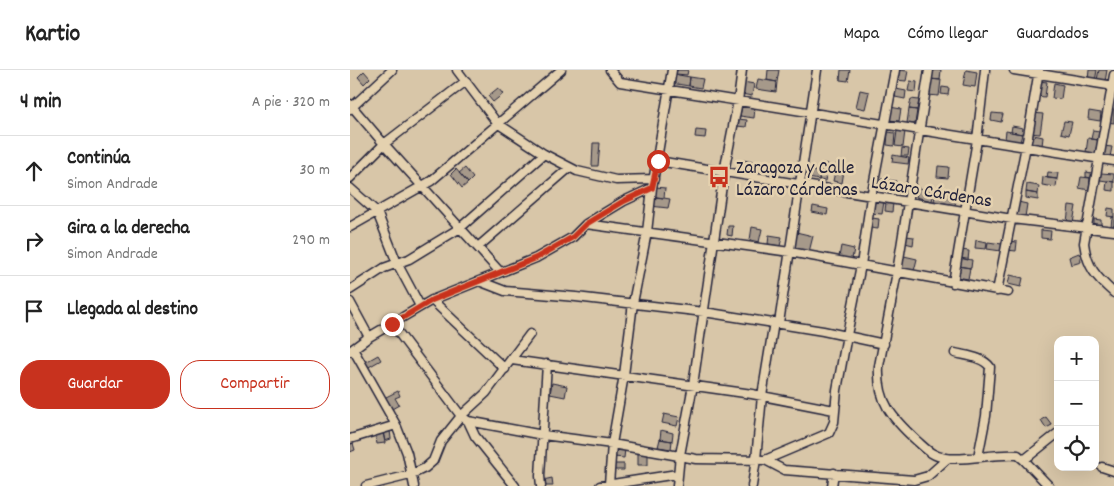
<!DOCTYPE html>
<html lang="es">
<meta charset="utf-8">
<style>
:root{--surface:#fff;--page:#f2f2f2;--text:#222;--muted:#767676;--line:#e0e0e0;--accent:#c8321e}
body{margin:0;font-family:Dekko,sans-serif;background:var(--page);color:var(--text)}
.controls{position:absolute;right:15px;bottom:15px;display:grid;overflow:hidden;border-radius:10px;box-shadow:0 5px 20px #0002}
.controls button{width:45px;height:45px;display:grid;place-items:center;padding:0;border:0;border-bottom:1px solid var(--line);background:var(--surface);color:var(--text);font:25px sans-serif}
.stop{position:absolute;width:15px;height:15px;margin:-11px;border:4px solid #c8321e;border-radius:50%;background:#fff}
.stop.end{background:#c8321e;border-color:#fff;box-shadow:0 1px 5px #0008}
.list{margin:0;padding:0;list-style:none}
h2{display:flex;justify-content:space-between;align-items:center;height:65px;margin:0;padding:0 20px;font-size:21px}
h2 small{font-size:16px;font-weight:400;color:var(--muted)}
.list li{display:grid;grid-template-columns:32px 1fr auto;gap:15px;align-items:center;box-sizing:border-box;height:70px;padding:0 20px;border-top:1px solid var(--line)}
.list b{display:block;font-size:19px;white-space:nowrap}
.list p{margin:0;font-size:16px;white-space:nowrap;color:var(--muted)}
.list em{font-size:16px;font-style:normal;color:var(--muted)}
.actions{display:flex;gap:10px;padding:15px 20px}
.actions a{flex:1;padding:11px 0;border:1px solid var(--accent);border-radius:20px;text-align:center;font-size:18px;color:var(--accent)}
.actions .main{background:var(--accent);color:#fff}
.icon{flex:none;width:28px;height:28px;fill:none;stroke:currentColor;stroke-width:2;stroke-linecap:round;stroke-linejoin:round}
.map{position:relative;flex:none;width:764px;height:416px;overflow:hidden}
header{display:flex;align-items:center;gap:30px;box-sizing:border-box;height:70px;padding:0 25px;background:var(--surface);border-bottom:1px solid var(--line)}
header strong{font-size:24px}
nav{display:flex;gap:28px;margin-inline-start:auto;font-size:18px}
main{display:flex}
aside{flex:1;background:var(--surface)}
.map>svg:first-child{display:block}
</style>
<header>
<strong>Kartio</strong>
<nav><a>Mapa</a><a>Cómo llegar</a><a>Guardados</a></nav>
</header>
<main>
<aside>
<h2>4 min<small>A pie · 320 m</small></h2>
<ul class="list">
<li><svg class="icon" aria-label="ahead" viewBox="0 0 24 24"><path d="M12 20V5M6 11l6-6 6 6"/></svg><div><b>Continúa</b><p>Simon Andrade</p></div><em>30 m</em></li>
<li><svg class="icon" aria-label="right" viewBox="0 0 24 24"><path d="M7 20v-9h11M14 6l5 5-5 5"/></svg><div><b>Gira a la derecha</b><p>Simon Andrade</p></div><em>290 m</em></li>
<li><svg class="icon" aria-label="arrive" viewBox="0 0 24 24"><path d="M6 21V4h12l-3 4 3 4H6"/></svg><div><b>Llegada al destino</b></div></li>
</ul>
<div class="actions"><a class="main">Guardar</a><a>Compartir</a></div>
</aside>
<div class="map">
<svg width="764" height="416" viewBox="0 0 764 416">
<rect width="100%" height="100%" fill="#d8c6a8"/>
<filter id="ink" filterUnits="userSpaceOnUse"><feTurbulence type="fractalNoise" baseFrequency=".02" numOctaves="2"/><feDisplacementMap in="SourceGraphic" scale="10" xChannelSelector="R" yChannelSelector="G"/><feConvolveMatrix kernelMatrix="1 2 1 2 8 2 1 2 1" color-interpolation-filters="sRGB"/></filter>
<g filter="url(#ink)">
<!-- building -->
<path fill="#a6998a" stroke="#22223b" d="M327,0H338L337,5L326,4Z
M418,0H429L427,12L417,10Z
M491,0H500L498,11L490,10Z
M548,0L558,1L556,11L546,10Z
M581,0H591L590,10L580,9Z
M616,0L627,2L625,17L613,15Z
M739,0H747L745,11L738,10Z
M749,0H757L755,12L747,10Z
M14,1L20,8L14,14L8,7Z
M323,4L340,7L339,16L321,13Z
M340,7L353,9L351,18L339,16Z
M408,9L427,12L426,22L406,19Z
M580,9L591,10L589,26L578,25Z
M560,11L567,12L566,22L558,21Z
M689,11L697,12L695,27L686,26Z
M393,12L404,14L402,26L391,24Z
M704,13L713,15L711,29L702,28Z
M592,17L599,18L598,25L591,24Z
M148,18L153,24L143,32L138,26Z
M546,19L556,21L555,29L545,27Z
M510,20L519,22L515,39L506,37Z
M561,29L569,30L567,40L559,39Z
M392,35L405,37L404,48L390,46Z
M540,37L551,39L549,51L538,50Z
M759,38L764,39V53L757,52Z
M559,39L567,40L565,54L557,53Z
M739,41L751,43L750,51L738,49Z
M642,43L653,44L651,52L641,50Z
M683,43L693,44L690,64L680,63Z
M388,49L397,50L396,57L387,56Z
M714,51L722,52L719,65L711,63Z
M662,56L673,58L672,64L661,62Z
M346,60L356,61L355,68L345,67Z
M743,60L749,61L748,70L741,69Z
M547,61H555L553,77L545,76Z
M656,61L672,64L670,72L655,69Z
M538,62L545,63L544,76L537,75Z
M679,64L693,67L692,76L677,74Z
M738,68L748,70L745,83L736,82Z
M243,73H250L248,96H242Z
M754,76L762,77L760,87L752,85Z
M552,78L559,79L558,86H551Z
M543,85L559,88L558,94L542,92Z
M392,90L404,92L403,100L391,98Z
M472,93L478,94L475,111L469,110Z
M487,93L495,95L492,113L483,111Z
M588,96L599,97L598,108L587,107Z
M115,98L123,108L118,113L109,103Z
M106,99L118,113L112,118L101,104Z
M455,100L470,102L469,110L453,107Z
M698,102L708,103L707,109L697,108Z
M736,102L742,103L741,108L736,107Z
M751,103L764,104V112L750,110Z
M693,107L707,109L706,117L692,115Z
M731,107L740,108L739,120L729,118Z
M531,109L546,111L544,122L530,120Z
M757,111L764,112V121L756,120Z
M677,114L689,116L688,124L676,122Z
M306,117L315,118L314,128L304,127Z
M568,118L584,121L582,131L566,127Z
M586,121L607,125L605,135L584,131Z
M676,122L688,124V130L676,128Z
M301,126L320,129L318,138L300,136Z
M522,130L534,132L532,144L520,143Z
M536,132L543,133L542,142L535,141Z
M668,132L677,134L675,147L666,146Z
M719,135L726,136L723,153L717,152Z
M463,136L478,139L477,145L462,142Z
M758,138L764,139V147L757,146Z
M762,147H764V157H761Z
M522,148L529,149L528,159L520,158Z
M744,149L751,150V156L744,155Z
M378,156H383L382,166L377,165Z
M402,157L412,159L409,172L400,170Z
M691,160L701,161L700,169L691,168Z
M446,162L463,166L459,182L443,178Z
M419,165L432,167L430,176L418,174Z
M556,166L564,167L563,175L555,173Z
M626,170L637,172L636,179L625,178Z
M658,171L667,172L666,181L657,180Z
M638,172L652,174L651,181L637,179Z
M491,176L504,179L502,189L489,187Z
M611,180L619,181L618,190L610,188Z
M729,183L731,192L721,195L719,187Z
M554,186L567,189L564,201L551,198Z
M610,188L622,190L621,198L608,196Z
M608,196L620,198L618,209L607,207Z
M660,205L673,208L671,217L658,214Z
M28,285L31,290L17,298L14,293Z
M202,313L217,316L215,327L200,324Z
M48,321L50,326L45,328L49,335L40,340L34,328Z
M314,344L329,347L327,356L312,353Z
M696,347L702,355L696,358L691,350Z
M40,360L41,369L35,371L33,362Z
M311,360L323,363L322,371L310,369Z
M33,362L35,373L27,374L25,363Z
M310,369L322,371L321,379L308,377Z
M2,370L5,380L0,382V371Z
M265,378L275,379L274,388L264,387Z
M288,382H298V395H288Z
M263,394H274V400H263Z
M202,408L203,416H194L193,410Z"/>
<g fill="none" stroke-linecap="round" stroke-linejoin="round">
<!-- minor casing -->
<g stroke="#22223b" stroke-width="11">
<path id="minor" d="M107,0L147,53L194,84L227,101L266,110L304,109
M260,0L270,12L764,91
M579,0L547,202L529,296C527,332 542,348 567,371C576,379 582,386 595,388C617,391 644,383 668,385L674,390L699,416
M664,0L764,16
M764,5L734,173C737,197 746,207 764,223
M0,34L34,74L150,202
M0,39L42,0
M308,91L662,149L764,161
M0,108L34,74L116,11
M0,118L27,142L47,193L70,236
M236,154L440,182L658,222
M0,157L81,111L211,0
M128,177L219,98
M129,211L155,221L226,227L354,242L473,261L534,274
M603,213L627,70L635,0
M0,220L34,198L59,189L110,158L194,84
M647,221L678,66L689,0
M82,230L155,299
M0,232L19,267
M429,253L467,0
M42,254L111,346L118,351L193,365L262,374L346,389L415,390L479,363L484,352L487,320L497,265L511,195L521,127L545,0
M0,281L19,267L82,230L186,188L223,167L236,154L274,131L302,118
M605,283C617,286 633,287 640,297L636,346L628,387
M162,290L402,324L484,340
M118,351L125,366L165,416
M46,355L57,383L64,416
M0,369L46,355L3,279
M415,390L434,400L564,410L578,406L597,389
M674,390L708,363
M752,397L764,401
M259,414L262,374L274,305L283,233L297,162L302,118L322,0
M16,416L60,405L75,398L83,391L91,371L111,346L136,323L180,264
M191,416L190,406L197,294
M250,416L327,404
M327,416L330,385L343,315L374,102L388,31L392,0
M402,416L406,389L412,326L424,252
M482,416L484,403"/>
</g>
<!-- minor -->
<use href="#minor" stroke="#e4d1af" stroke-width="8"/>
</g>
</g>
<g fill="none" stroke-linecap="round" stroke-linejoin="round" filter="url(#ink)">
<!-- route -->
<path stroke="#c8321e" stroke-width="6" d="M42,254L82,230L186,188L223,167L236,154L274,131L302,118L308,91"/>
</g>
<!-- icons -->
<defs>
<g id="bus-bare" transform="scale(1.725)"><path d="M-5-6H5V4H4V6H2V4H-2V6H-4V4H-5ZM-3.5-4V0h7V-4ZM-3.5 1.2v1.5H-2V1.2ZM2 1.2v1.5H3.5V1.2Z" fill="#c8321e" stroke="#e4d1af" stroke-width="2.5" paint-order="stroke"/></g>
</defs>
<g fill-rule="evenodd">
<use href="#bus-bare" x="369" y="107"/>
</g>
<g text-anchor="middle" stroke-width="5" stroke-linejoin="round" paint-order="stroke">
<!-- poi labels -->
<g font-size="19" fill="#22223b" stroke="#e4d1af" text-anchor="start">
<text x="386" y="103">Zaragoza y Calle<tspan x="386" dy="22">Lázaro Cárdenas</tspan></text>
</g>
<!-- street labels -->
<g font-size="19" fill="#22223b" stroke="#e4d1af">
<text transform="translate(582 120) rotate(9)" y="7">Lázaro Cárdenas</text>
</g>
</g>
</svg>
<div class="controls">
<button>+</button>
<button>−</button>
<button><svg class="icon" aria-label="locate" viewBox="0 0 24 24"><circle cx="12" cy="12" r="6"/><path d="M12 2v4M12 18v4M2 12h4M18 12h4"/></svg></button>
</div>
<div class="stop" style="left:308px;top:91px"></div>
<div class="stop end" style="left:42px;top:254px"></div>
</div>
</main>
